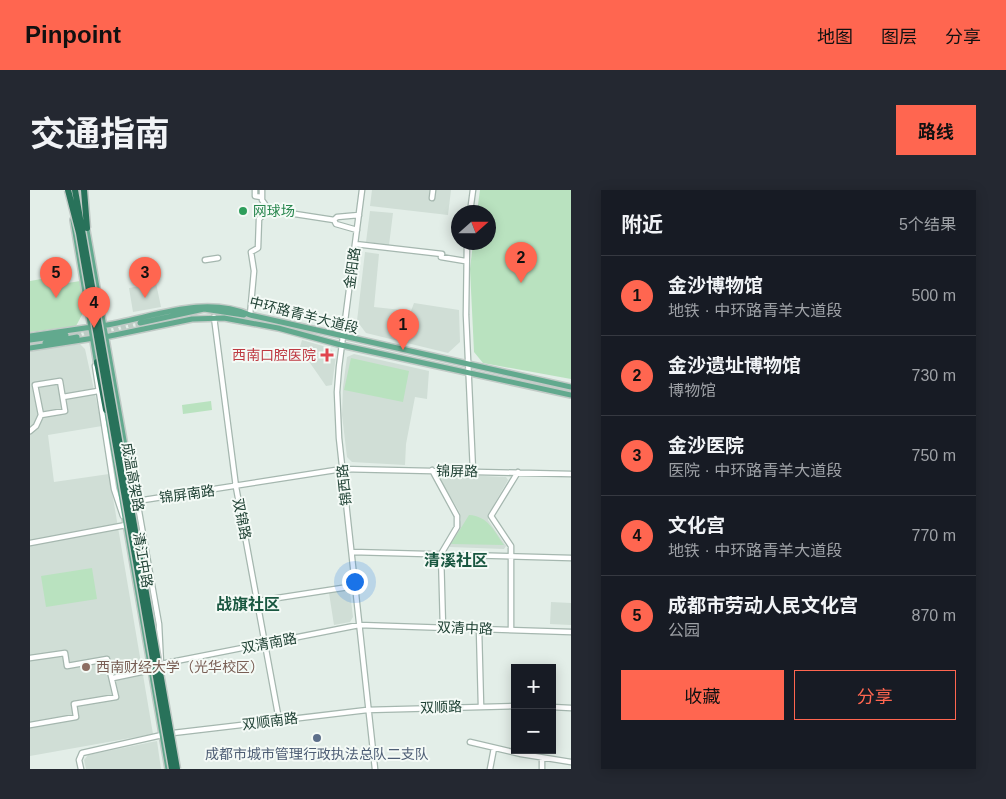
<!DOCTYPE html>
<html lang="zh">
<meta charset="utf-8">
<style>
:root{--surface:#171b24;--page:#242831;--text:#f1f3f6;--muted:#9ea1a6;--line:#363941;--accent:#ff6650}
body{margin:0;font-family:Arial,"Noto Sans SC",sans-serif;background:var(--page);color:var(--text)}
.controls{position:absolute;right:15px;bottom:15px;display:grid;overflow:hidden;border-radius:0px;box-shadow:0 2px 12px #0003}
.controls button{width:45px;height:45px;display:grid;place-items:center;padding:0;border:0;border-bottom:1px solid var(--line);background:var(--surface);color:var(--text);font:25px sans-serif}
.compass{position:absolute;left:421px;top:15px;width:45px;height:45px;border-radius:50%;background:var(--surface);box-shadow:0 2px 12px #0003;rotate:69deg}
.you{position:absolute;left:324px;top:391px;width:18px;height:18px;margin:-12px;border:4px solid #fff;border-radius:50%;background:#1a73e8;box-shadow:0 0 0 8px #1a73e833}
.badge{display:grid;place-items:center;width:32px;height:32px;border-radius:50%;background:var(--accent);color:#111;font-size:16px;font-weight:700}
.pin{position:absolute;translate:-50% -41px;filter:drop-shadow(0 1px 2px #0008)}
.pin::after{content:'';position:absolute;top:26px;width:18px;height:15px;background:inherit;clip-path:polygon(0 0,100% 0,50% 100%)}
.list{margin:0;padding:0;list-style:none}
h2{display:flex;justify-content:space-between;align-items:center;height:65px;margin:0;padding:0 20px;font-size:21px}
h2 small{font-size:16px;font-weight:400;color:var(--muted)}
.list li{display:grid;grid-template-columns:32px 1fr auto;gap:15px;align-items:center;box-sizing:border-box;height:80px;padding:0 20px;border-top:1px solid var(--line)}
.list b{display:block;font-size:19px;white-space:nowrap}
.list p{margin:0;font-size:16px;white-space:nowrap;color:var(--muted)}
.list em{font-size:16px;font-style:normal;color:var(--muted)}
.actions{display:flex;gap:10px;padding:15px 20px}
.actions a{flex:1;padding:11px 0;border:1px solid var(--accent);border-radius:0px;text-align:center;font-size:18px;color:var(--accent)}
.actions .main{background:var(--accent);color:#111}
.map{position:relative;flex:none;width:541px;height:579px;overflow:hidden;border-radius:0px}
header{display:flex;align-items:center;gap:30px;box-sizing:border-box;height:70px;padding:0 25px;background:var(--accent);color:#111}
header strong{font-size:24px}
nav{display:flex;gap:28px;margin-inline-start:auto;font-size:18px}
.intro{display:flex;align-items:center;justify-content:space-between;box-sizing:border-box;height:120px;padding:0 30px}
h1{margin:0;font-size:35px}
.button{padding:12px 22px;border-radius:0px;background:var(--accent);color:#111;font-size:18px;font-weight:700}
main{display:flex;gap:30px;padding:0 30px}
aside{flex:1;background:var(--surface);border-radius:0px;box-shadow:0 2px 12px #0003}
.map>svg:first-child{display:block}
</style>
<header>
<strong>Pinpoint</strong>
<nav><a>地图</a><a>图层</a><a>分享</a></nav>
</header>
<div class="intro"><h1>交通指南</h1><a class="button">路线</a></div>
<main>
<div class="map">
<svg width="541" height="579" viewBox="0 0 541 579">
<rect width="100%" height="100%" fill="#e3eee8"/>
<!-- built -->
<path fill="#d0ded6" d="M342,0H421L418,25L340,16Z
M340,21L363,23L359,55L336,52Z
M335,62L349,64L344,117L381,121L384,113L429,120L430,152L418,163L336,143L327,131Z
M126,93L131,117L103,122L99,98Z
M272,150L300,158L306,166L302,195L296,196L278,170L267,167Z
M50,154L55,159L72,236L18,245L24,292L79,284L123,544L0,566V161Z
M324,164L399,181L397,209L385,207L376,254L375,275L322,272L317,267L312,225L313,197L317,167Z
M412,284L476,287L478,290L458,325V330L476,356L474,359L420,357L418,354L431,330L430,323L411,291Z
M316,400L320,402L323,427L320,432L304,435L299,403Z
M521,412L541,413V435L520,434Z
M127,551L131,579H56L54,570L58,565Z"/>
<!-- green -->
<path fill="#b9e2bf" d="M450,0H541V189L453,173L444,162L440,79L443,53L458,52V22H447Z
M17,88L26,95L50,91L54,121L46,136L0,142V91Z
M321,168L379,181L373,212L314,200Z
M181,211L182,220L153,224L152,215Z
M439,325C458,326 464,341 474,355L421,354Z
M62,378L67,409L16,417L11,386Z"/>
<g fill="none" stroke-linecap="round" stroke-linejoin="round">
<!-- major-tunnel -->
<path stroke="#bcccc4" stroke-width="5" stroke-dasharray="5 2.5" stroke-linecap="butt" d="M46,143L110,133
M47,147L111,137"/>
<!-- minor casing -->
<g stroke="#a5b7af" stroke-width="7">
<path id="minor" d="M225,0V6L231,7
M232,0V10L239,20L304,30L307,27L329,25
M332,0L309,177L307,202L309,248L345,579
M402,8L403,0
M440,22L443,0
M304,30L306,34L327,40
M437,52L436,125L443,281
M325,54L412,64L411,67L435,71
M175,70L188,68
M220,125L224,81L221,62L228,58L229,29L239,20
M184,127L206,297L249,530
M65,176L84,299L93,326
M30,191L35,221L11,225L5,195Z
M33,207L68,201
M0,241L6,236L11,225
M402,280L427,326V337L411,364L413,438
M107,310L129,434L131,474
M107,311L312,279L541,284
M0,353L96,335
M322,362L541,368
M228,411L325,396
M449,439L451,516
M481,440V356L461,326L488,282
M0,468L35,463L37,476L77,469L86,507L44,514L46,527L0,535
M83,488L121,480L131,474L329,435L541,442
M522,517L541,518
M143,543L337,520L485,516
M440,552L491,564L541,572
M512,568V579
M51,579L49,570L52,563L132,545
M460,579L464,558"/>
</g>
<!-- major casing -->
<g stroke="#c1cac6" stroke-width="8">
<path id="major" d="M49,0L53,19
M43,30L67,175
M56,35L98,273
M110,133L174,119L214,125
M71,136C120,129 171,104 220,125L541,197
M0,146L62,137
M75,147L162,129L194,128L248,138L311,155L541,205
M0,150L36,145
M15,153L47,147
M0,158L64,148
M76,217L138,579"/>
</g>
<!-- highway casing -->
<g stroke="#c1cac6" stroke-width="9">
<path id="highway" d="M67,172L76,220
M97,271L105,310"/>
</g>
<!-- minor -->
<use href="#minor" stroke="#fff" stroke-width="4.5"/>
<!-- major -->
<use href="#major" stroke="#62a98e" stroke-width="5"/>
<!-- highway -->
<use href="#highway" stroke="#28725a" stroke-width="6"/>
<!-- highway-bridge casing -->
<g stroke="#c1cac6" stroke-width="9" stroke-linecap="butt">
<path id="highway-bridge" d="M38,0L49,43L142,579
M45,0L147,579
M54,0L57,38"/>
</g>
<!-- highway-bridge -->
<use href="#highway-bridge" stroke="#28725a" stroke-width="6"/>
</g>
<!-- markers -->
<circle fill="#2e9e5b" stroke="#f4faf6" stroke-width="2" cx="213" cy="21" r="5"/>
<path fill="#e0444e" stroke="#f4faf6" stroke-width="2" d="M294.5 157.5h5v5h5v5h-5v5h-5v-5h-5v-5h5z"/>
<circle fill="#8d6e63" stroke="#f4faf6" stroke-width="2" cx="56" cy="477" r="5"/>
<circle fill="#5c6f8a" stroke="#f4faf6" stroke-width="2" cx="287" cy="548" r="5"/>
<g text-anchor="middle" stroke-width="4" stroke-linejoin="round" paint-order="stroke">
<!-- leisure labels -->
<g font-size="14" fill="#27864d" stroke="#f4faf6" text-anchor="start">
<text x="223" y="26">网球场</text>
</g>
<!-- street labels -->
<g font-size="14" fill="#204235" stroke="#f4faf6">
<text transform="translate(322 78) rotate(-82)" y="5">金阳路</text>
<text transform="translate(274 125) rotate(14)" y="5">中环路青羊大道段</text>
<text transform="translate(427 281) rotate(1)" y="5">锦屏路</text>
<text transform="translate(103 287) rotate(80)" y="5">成温高架路</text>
<text transform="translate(314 295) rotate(-96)" y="5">锦西路</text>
<text transform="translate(157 304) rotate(-8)" y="5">锦屏南路</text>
<text transform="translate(212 329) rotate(79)" y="5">双锦路</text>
<text transform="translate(113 370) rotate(80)" y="5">清江中路</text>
<text transform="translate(435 438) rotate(2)" y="5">双清中路</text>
<text transform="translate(239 453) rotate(-11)" y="5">双清南路</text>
<text transform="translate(411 517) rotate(-2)" y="5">双顺路</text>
<text transform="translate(240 531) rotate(-7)" y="5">双顺南路</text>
</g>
<!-- health labels -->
<g font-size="14" fill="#be3a42" stroke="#f4faf6" text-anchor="end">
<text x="286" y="170">西南口腔医院</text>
</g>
<!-- education labels -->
<g font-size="14" fill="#785e54" stroke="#f4faf6" text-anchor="start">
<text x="66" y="482">西南财经大学（光华校区）</text>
</g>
<!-- service labels -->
<g font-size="14" fill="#4e5e75" stroke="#f4faf6">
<text x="287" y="569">成都市城市管理行政执法总队二支队</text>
</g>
<!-- quarter labels -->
<g font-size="16" font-weight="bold" fill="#195740" stroke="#f4faf6">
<text x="426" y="376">清溪社区</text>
<text x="218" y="420">战旗社区</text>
</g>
</g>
</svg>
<div class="controls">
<button>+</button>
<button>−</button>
</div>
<svg class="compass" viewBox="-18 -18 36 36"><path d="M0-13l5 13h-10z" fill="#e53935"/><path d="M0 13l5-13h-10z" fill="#9ea1a6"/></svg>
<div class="you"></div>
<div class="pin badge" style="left:373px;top:160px">1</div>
<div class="pin badge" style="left:491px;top:93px">2</div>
<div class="pin badge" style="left:115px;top:108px">3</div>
<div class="pin badge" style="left:64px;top:138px">4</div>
<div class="pin badge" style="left:26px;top:108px">5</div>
</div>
<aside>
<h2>附近<small>5个结果</small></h2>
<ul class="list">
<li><span class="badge">1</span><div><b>金沙博物馆</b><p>地铁 · 中环路青羊大道段</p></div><em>500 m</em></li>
<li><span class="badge">2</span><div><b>金沙遗址博物馆</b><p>博物馆</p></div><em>730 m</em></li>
<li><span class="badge">3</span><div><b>金沙医院</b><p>医院 · 中环路青羊大道段</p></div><em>750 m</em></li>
<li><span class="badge">4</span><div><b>文化宫</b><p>地铁 · 中环路青羊大道段</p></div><em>770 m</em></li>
<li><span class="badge">5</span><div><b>成都市劳动人民文化宫</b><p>公园</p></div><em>870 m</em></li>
</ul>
<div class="actions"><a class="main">收藏</a><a>分享</a></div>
</aside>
</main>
